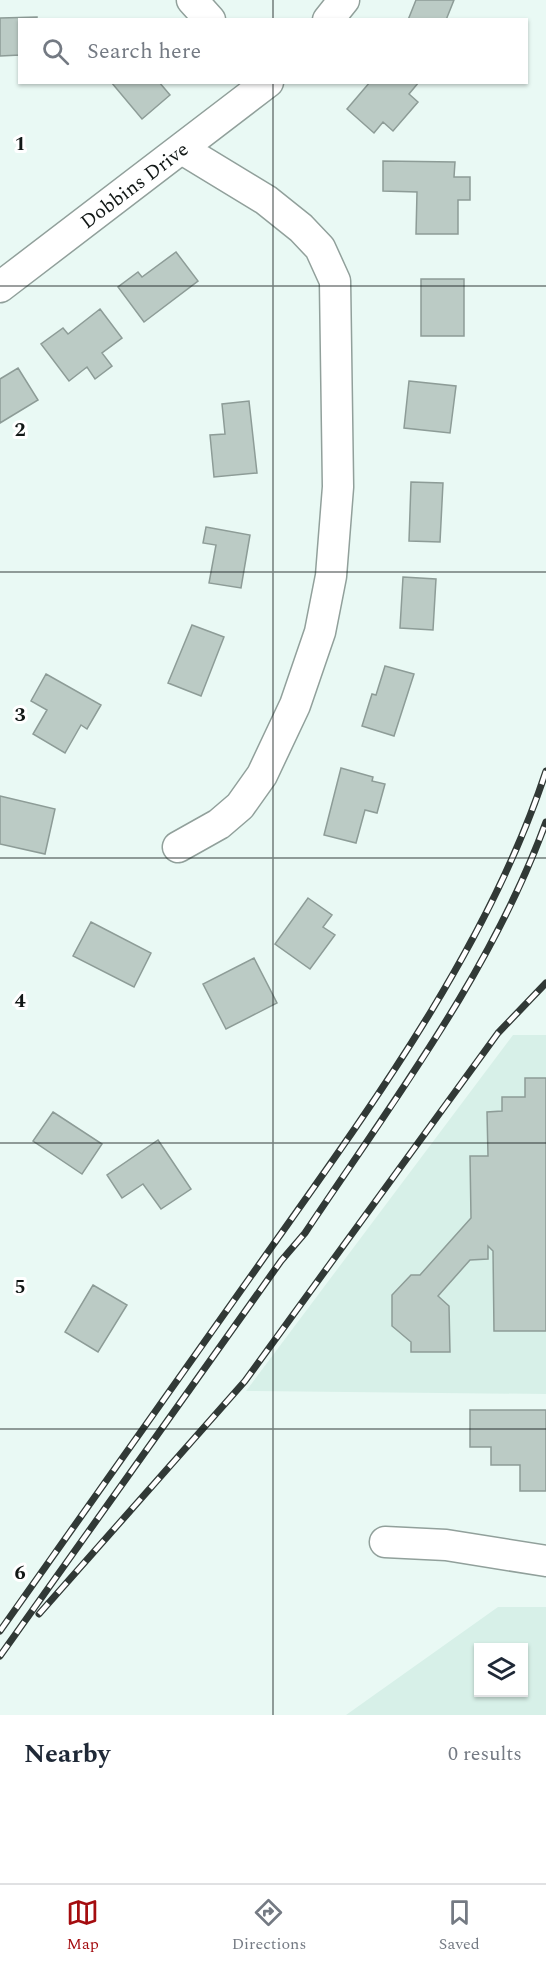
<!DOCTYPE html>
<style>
:root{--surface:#fff;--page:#f2f2f3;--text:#1f2937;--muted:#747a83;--line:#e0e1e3;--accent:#a40c0f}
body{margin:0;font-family:Spectral,serif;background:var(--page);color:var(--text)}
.controls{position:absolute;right:18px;bottom:18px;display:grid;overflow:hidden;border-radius:0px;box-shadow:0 2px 4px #0004}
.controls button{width:54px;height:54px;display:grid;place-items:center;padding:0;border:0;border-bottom:2px solid var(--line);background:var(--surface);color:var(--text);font:30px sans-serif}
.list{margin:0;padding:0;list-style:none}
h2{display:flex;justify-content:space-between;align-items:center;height:78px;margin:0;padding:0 24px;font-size:26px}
h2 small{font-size:20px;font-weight:400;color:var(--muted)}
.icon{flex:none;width:33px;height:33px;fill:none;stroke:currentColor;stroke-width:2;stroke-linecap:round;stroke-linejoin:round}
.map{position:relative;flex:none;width:546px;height:1715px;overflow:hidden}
.search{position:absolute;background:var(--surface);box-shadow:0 2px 4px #0004;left:18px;right:18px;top:18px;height:66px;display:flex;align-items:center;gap:15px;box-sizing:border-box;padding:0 21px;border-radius:0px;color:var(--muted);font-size:22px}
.sheet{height:168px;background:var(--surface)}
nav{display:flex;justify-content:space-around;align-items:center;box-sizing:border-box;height:84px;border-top:2px solid var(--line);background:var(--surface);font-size:16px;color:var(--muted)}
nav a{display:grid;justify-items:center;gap:3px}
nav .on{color:var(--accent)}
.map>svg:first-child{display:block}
</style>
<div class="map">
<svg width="546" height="1715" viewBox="0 0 546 1715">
<rect width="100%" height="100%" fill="#e9f9f4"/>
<!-- built -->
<path fill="#d7f0e8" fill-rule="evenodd" d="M513,1035H546V1394L246,1391Z
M498,1607H546V1715H346ZM478,1648H524V1692H478Z"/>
<!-- building -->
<path fill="#bbcbc5" stroke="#8d9c97" stroke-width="1.5" d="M416,0H454L446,20H408Z
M37,17V20H20V55L0,56V18Z
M111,82H159L170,95L142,119Z
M370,82H419L409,94L418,102L393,131L383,122L374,133L347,109Z
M383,161L455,162L454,177H470V200H458V234H416L417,192L383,191Z
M176,252L198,281L144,322L118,287L138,272L142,277Z
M421,279H464V336H421Z
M100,309L122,338L102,353L112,366L95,379L87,367L69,381L41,344L63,328L68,334Z
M18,368L38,400L0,423V379Z
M409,381L456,386L450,433L404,428Z
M249,401L257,473L214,477L210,435L225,434L222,404Z
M411,482L443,483L440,542L409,541Z
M206,527L250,535L241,588L209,583L216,545L203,543Z
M403,577L436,579L433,630L400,628Z
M192,625L224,637L201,696L168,683Z
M385,666L414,674L394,736L362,726L372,694L376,695Z
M46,674L101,705L87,729L81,725L65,753L33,734L47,710L31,701Z
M341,768L373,777L372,781L385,784L377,813L365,810L356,843L324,835Z
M0,796L55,809L45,854L0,844Z
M308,898L332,915L323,927L335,935L310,969L275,944Z
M91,922L151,953L134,987L73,956Z
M254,958L277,1003L226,1029L203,984Z
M525,1078H546V1331H494L493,1251L488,1246V1259L470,1260L438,1296L449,1306L450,1352H411V1342L392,1326V1295L411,1275H420L471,1218L470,1156H488L487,1112L502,1111V1097H525Z
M53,1112L102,1144L82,1174L33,1141Z
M158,1140L191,1189L161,1209L143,1184L122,1198L107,1175Z
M93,1285L127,1305L98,1352L65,1332Z
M470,1410H546V1491H520V1465H491V1447H470Z"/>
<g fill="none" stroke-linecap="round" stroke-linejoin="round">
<!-- minor casing -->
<g stroke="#91a09b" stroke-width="33">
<path id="minor" d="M192,0L210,20
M328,20L344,0
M0,287L268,82
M178,847L219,824L240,806L262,775L295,705L320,632L331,576L338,487L335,281L320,248L301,228L266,200L182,149
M385,1542L446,1545L546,1561"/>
</g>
<!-- minor -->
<use href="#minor" stroke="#fff" stroke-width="30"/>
<!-- rail casing -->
<g stroke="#313936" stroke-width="7">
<path id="rail" d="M39,1614L245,1381L498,1033L546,983
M0,1631C91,1502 182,1374 273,1245C376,1100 490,942 546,771
M0,1656L281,1261L305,1233C393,1101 491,972 546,822"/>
</g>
<!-- rail -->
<use href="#rail" stroke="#fff" stroke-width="4.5" stroke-dasharray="14" stroke-linecap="butt"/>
</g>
<!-- grid -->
<path fill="none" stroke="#111715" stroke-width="1.5" stroke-opacity="0.55" d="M273,0V20M273,82V1715M0,286H546M0,572H546M0,858H546M0,1143H546M0,1429H546"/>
<g text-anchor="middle" stroke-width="6" stroke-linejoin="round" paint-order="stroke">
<!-- street labels -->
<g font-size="20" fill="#111715" stroke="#fff">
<text transform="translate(134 185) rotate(-37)" y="7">Dobbins Drive</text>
</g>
</g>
<g font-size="20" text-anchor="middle" font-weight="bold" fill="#111715" stroke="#fff" stroke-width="6" stroke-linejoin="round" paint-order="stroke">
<text x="20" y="150">1</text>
<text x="20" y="436">2</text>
<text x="20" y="721">3</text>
<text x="20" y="1007">4</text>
<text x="20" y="1293">5</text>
<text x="20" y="1579">6</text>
</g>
</svg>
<div class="controls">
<button><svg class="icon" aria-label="layers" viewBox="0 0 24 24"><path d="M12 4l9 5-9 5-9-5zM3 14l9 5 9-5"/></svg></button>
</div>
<div class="search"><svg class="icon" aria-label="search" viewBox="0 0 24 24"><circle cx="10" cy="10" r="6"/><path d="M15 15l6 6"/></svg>Search here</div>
</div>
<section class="sheet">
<h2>Nearby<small>0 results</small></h2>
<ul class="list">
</ul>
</section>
<nav>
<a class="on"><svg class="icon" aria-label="map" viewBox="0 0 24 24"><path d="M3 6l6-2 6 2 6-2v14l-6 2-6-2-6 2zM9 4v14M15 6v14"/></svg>Map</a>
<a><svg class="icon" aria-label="directions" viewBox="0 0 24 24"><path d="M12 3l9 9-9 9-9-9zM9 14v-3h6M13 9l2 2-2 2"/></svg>Directions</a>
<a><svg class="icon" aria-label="saved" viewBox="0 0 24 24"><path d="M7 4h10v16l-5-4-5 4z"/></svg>Saved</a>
</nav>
